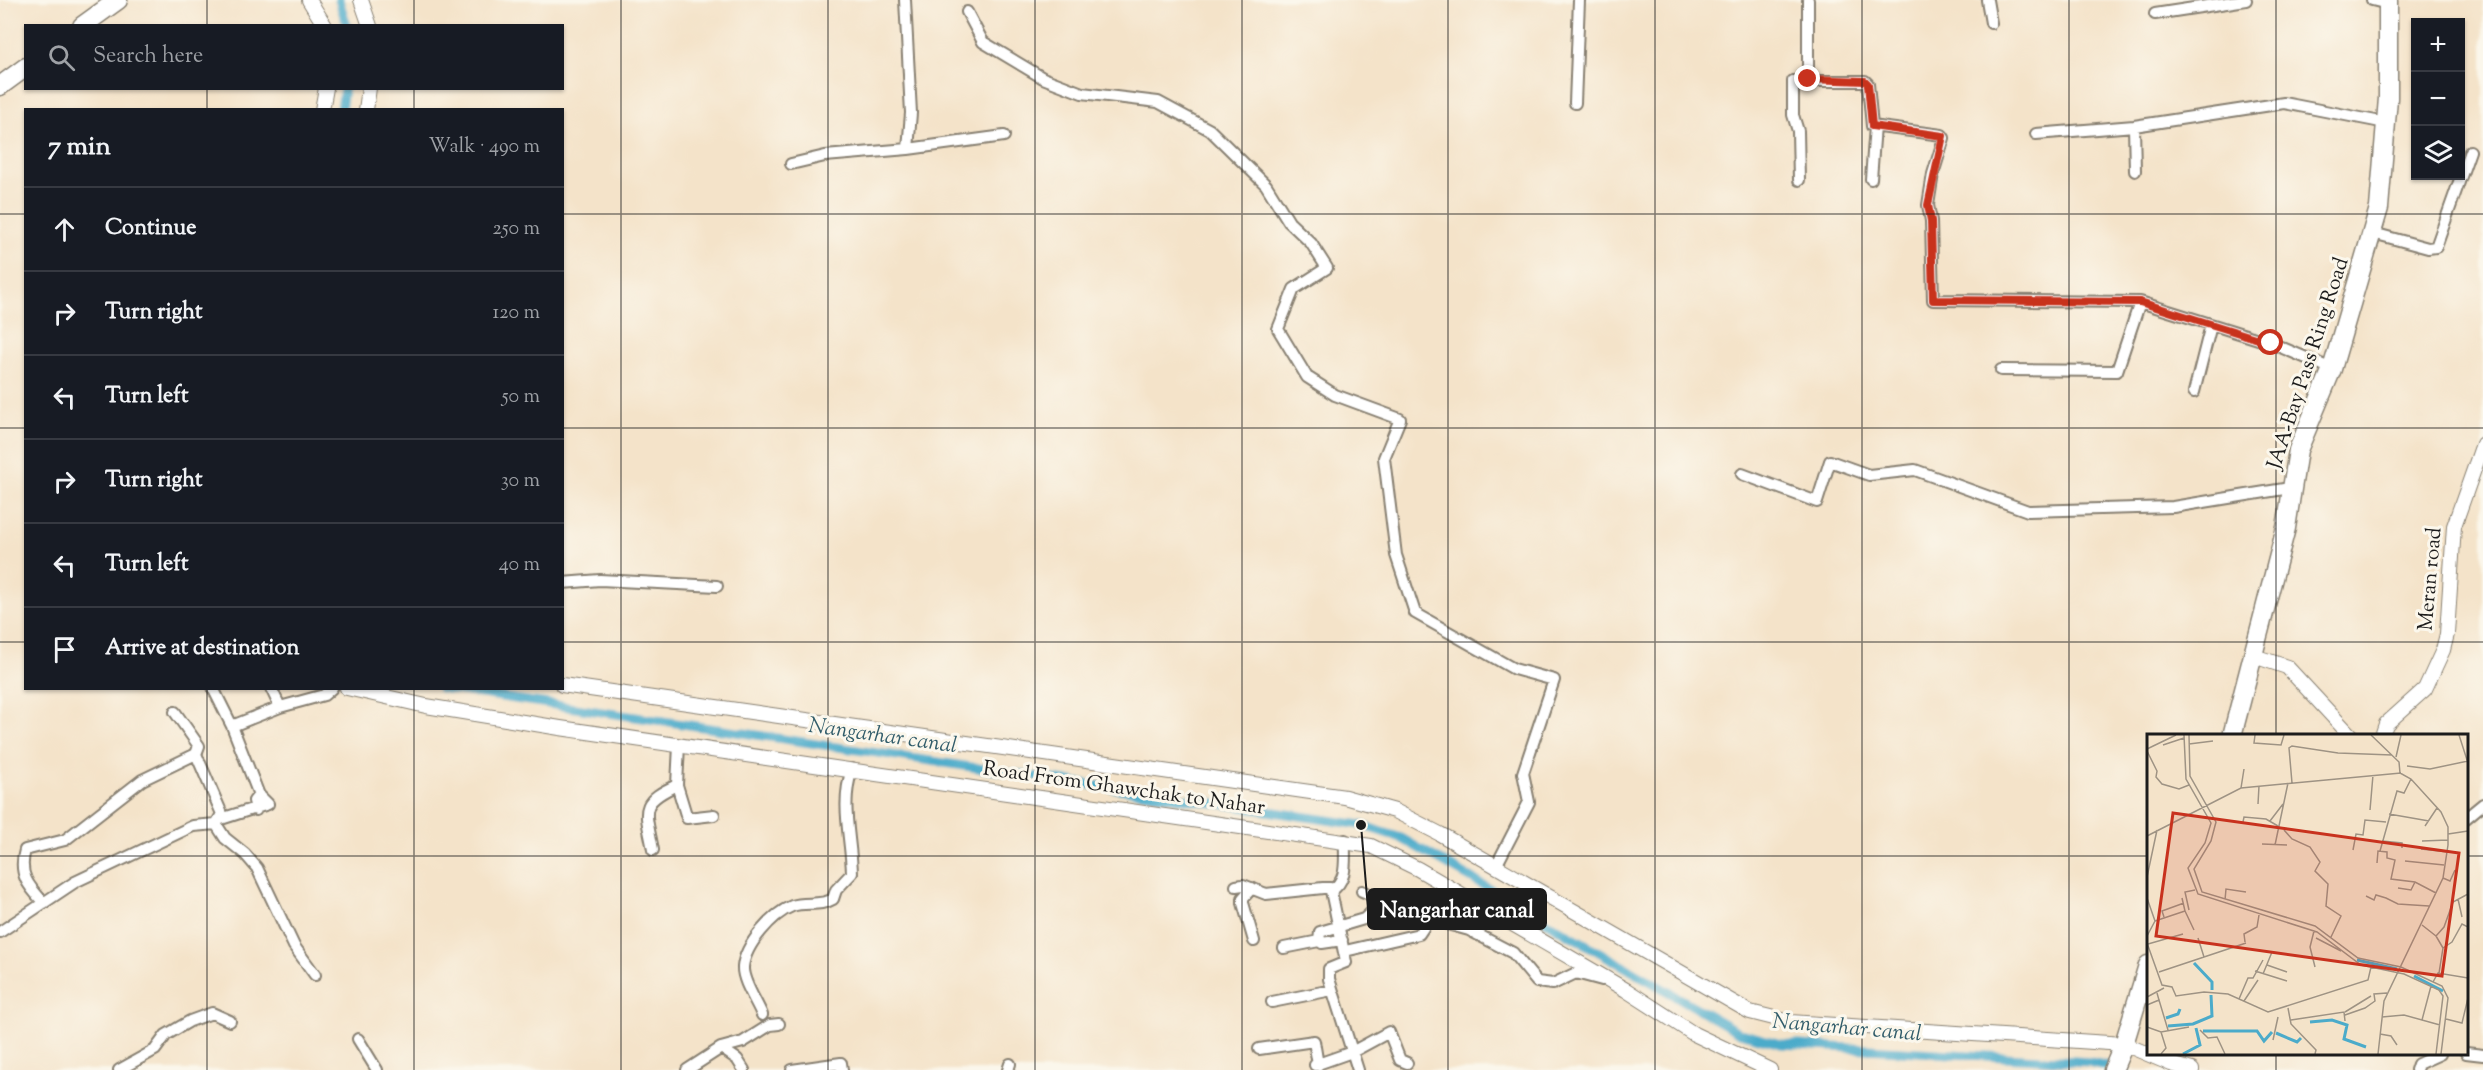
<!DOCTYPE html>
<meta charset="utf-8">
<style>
:root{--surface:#171b24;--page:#242831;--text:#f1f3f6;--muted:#9ea1a6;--line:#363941}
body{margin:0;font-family:"Sorts Mill Goudy",serif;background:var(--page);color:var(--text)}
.controls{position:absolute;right:18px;top:18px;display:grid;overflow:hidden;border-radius:0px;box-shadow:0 2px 4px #0004}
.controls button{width:54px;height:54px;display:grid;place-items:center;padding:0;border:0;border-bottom:2px solid var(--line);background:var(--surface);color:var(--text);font:30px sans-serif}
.stop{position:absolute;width:18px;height:18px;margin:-14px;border:4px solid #c8321e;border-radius:50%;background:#fff}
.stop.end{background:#c8321e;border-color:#fff;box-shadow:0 2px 6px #0008}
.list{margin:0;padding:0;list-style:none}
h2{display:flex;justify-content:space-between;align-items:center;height:78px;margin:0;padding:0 24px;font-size:26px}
h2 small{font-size:20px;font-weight:400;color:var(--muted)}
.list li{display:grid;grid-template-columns:39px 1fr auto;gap:18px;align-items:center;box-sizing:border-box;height:84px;padding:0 24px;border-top:2px solid var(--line)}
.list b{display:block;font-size:22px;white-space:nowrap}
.list em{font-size:20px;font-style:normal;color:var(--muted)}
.icon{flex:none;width:33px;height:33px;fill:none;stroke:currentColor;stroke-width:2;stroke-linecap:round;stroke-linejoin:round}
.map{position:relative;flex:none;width:2483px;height:1070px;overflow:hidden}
.search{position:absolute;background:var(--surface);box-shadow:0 2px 4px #0004;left:24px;top:24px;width:540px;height:66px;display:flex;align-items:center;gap:15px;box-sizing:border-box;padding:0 21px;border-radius:0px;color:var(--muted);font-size:22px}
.panel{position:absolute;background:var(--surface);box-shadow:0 2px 4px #0004;left:24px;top:108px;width:540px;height:582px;border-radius:0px}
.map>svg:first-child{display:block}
</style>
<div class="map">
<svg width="2483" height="1070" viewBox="0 0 2483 1070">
<rect width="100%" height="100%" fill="#fbf7ec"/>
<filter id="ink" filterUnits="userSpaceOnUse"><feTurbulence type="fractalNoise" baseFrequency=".0167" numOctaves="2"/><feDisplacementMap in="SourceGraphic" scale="12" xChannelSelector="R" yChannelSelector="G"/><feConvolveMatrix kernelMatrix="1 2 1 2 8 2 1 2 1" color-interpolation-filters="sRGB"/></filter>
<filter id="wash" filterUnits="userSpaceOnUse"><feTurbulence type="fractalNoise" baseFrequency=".008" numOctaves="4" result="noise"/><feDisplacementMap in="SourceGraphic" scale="24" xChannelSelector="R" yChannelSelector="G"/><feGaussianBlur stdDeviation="1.35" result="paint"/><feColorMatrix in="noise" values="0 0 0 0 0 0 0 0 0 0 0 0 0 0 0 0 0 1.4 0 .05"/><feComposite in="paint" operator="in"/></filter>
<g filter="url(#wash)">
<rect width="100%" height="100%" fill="#f4e3c9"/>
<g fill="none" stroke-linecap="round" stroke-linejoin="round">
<!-- canal -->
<path stroke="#4babca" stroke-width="9" d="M339,0L347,26
M341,110L344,88
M441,688L1361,825L1401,838L1740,1033L1781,1044L2090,1062L2125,1070"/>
</g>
</g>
<g filter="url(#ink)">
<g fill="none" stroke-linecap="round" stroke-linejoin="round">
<!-- minor casing -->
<g stroke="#888072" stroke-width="14">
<path id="minor" d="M905,0L911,113L908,149
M1808,0V79
M1987,0L1991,23
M2372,0L2388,4
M967,12L983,42L1043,78L1082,93L1158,102L1210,130L1266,185L1289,222L1311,243L1327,268L1294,289L1278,329L1307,377L1335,395L1400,419L1384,458L1396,555L1415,613L1514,669L1554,680L1523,773L1529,802L1496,866
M2155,14L2246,0
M1575,103L1579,0
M2134,126L2135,171
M2036,134L2134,126L2284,103L2386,123
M791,164L825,156L908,149L1004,136
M1871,179L1875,126
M1799,180L1798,131L1793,115V81H1865L1868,84L1872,126L1942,135L1944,138L1933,174L1928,205L1931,221L1933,300L2140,302L2271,343L2332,369
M2373,233L2428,248L2436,247L2470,151
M2001,370L2117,371L2140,302
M2194,392L2211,325
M1742,474L1817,502L1830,461L1869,475L1915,470L2028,511L2173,507L2290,488
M562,583L600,580L717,586
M213,688L232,726L259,795L254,801L256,810
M271,688L280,707
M232,726L280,707L324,695L332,688
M677,785L687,818L714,815
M2466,818L2483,804
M221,819L268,804L259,795
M216,824L225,838L245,854L257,868L294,946L315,975
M1345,840C1344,861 1349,879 1331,891L1346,962L1329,969V979L1358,1070
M653,850C646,811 637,803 677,785L679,745
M1236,886L1243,885L1266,894L1323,888H1330L1331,891
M1252,888L1243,898V903L1254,941
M1362,891L1429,919L1469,930L1513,953L1537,982L1553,984L1576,973L1602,980
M44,903C28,886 18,874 25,850L65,840L142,780L196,754
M0,932L75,882L193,826L216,824L222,814L196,754L199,746L175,712
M1319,941L1322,943L1342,940
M1284,948L1319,941L1320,932L1364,919L1374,910L1382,897
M1345,951L1419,934L1429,919
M1272,1002L1332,990
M762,1015C757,1002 742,981 743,967C745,945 772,914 792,906C805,901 820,907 833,899L836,890L852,873C851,836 840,805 852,769
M358,1039L377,1070
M721,1048L737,1059L744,1070
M1259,1049L1314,1041L1318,1065
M2466,1053L2483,1055
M1315,1065L1352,1052L1389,1032L1400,1060L1407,1063
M119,1070L155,1050L166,1035L190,1021L212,1013L230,1021
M687,1070L721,1048L743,1042L770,1025L779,1024
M792,1070L841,1063L842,1070
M1008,1070L1010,1064
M2416,1070L2418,1064L2440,1054"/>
</g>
<!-- tertiary casing -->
<g stroke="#888072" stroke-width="16">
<path id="tertiary" d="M309,0L325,26
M361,0L370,26
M322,110L326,88
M366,110L369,88
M2254,656L2287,667L2351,736
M562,685L1345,797L1395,811L1440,834L1750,1012L1790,1022L2124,1044L2171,1064L2192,1070
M347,688L426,706L560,728L1371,846L1418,869L1626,990L1694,1034L1770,1070
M2382,736L2386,724L2425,689L2443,650L2447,634L2454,526L2483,444"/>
</g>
<!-- primary casing -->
<g stroke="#888072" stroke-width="21">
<path id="primary" d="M82,26L118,0
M0,86L26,67"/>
</g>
<!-- trunk casing -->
<g stroke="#888072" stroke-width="21">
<path id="trunk" d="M2232,736L2286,528L2298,450L2332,369L2379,208L2388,98V0
M2113,1070L2124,1044L2148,965"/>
</g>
<!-- minor -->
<use href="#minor" stroke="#fff" stroke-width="10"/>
<!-- tertiary -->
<use href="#tertiary" stroke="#fff" stroke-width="14"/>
<!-- primary -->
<use href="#primary" stroke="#fff" stroke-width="18"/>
<!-- trunk -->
<use href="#trunk" stroke="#fff" stroke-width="18"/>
</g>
</g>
<g fill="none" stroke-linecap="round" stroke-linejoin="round" filter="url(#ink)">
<!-- route -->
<path stroke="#c8321e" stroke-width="8" d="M1808,79L1865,81L1868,84L1872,126L1943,136L1928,205L1931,221L1933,300L2140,302L2271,343"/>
</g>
<!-- grid -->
<path fill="none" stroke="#1c1c1c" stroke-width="1.5" stroke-opacity="0.55" d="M207,0V26M414,0V26M621,0V1070M828,0V1070M1035,0V1070M1242,0V1070M1448,0V1070M1655,0V1070M1862,0V1070M2069,0V1070M2276,0V736M207,88V110M414,88V110M0,214H26M562,214H2483M0,428H26M562,428H2483M0,642H26M562,642H2483M207,688V1070M414,688V1070M0,856H2148M2466,856H2483M2276,1054V1070"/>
<g text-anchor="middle" stroke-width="6" stroke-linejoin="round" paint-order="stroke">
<!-- street labels -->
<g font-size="21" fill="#1c1c1c" stroke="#fbf7ec">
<text transform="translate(2307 363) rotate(-72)" y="7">JAA-Bay Pass Ring Road</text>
<text transform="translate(2429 579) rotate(-85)" y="7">Meran road</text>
<text transform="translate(1124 787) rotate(8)" y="7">Road From Ghawchak to Nahar</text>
</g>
<!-- water labels -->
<g font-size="22" font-style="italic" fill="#315c6a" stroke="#fbf7ec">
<text transform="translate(883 734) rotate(8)" y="8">Nangarhar canal</text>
<text transform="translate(1847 1026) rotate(5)" y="8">Nangarhar canal</text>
</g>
</g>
<!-- overview -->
<g transform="translate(2147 734)">
<rect width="321" height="321" fill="#f4e3c9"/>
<path fill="none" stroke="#4babca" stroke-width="3" d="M210,226L250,235M47,229L65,248V256M267,242L296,257M19,284L31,280L33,275M163,288L185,286L200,291L197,305L219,313M21,292L46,290L65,282L64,261M56,297H110L117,307L125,298M129,299L150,308L154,304M36,320L53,311L49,294"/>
<path fill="none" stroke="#9e9384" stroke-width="1.5" d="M37,1L39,45L64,89L58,109L41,134L51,160L170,198L214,231L257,240L292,256L296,262L289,320M42,1L43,42L69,88L64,107L47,135L55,158L168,192L211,224L254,233L295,252L301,264L294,320M108,1L107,9L134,11L137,1M224,1L252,28L253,39L264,45L294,78L301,93V111L296,144L237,267L231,320M312,1L321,29M42,10L66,7M16,11L37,4M0,15L29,1M0,17L10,37L9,43L15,50L32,55L42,51M249,23L254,1M260,32L283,35L321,27M145,49L142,14L145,12L191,19L245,21M94,54L97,35M111,70L112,52M223,76L226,41M242,80L282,87M123,87L136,70M96,88L97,83L119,85L131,92M278,92L290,74M137,96L145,105L163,113L173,128L168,137L181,150L179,172L194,182L184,203M301,100L321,97M0,102L94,54L254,39M235,107L255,109V114M275,107L301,106M115,110L140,111M128,111L141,49M274,115L301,118M206,116L209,100L216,101L218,86L239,88M233,117L250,57L257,59L264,45M258,127L297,131M230,129L231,117L240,118V124L248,126L244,145L268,148L289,159M0,143L10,96M296,144L303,147L308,136M251,154L264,156L268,148M219,162L227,166L229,161L239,164L251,170L282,172M0,164L8,187L0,202M311,165L315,183M78,166L79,155L99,158M42,176L38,158L48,156M38,177L47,196M17,183L15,177L37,169M8,187L38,177L35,164M275,191L289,202L297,193L306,168L321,160M167,197L163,213L168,233M289,202L296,214L292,239M51,204L57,223M169,204L194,217M98,208L97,200L110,193L112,181M0,209L15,251L25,253L29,262L57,258L81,260L121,278L221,246L224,233M1,210L36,200M296,214L305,208L315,190L321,193M120,231L140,238M108,237L140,247M12,238L99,209M116,240L125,218M286,248L291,239L321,244M0,263L17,254M92,265L101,244H106L116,226M12,266L21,296M97,267L111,246M0,271L12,266L10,259M141,274L144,290L169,316L168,320M198,278L224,262M198,281L218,274L228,267L227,260L240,259M235,283L257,281L293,291M299,285L315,289L321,264M144,286L197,278L198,287M275,286L284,252M0,293L14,298L42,293M53,296L61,304L70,303L78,320M233,300L244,302L250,311M126,306L131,283M14,320L19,314L14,298"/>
<path fill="#c8321e" fill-opacity="0.15" stroke="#c8321e" stroke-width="3" d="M26,79L312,119L295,242L9,202Z"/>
<rect width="321" height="321" fill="none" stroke="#1c1c1c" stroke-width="3"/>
</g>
<!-- callouts -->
<path fill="none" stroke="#1c1c1c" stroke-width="2" d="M1361 825L1368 909"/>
<circle fill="#1c1c1c" stroke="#fbf7ec" stroke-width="2" cx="1361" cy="825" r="6"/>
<rect fill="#1c1c1c" stroke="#1c1c1c" stroke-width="2" x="1368" y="889" width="178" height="40" rx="6"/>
<g font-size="22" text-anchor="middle" font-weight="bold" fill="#fff">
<text x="1457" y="917">Nangarhar canal</text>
</g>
</svg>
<div class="controls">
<button>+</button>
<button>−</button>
<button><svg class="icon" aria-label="layers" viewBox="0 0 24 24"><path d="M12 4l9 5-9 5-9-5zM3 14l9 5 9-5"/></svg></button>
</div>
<div class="stop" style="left:2271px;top:343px"></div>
<div class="stop end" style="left:1808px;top:79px"></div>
<div class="search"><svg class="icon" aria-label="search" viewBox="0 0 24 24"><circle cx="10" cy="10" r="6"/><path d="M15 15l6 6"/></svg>Search here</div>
<section class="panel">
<h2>7 min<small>Walk · 490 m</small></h2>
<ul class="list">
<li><svg class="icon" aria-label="ahead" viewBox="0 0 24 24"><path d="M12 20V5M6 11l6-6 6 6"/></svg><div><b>Continue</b></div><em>250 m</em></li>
<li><svg class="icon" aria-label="right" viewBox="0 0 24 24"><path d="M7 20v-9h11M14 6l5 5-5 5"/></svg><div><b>Turn right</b></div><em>120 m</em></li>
<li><svg class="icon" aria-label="left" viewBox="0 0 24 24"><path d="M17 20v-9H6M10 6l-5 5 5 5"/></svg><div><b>Turn left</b></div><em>50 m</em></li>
<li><svg class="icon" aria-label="right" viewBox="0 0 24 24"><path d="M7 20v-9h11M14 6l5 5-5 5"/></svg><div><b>Turn right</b></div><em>30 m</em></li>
<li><svg class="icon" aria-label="left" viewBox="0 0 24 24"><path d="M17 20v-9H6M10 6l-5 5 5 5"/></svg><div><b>Turn left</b></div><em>40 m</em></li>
<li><svg class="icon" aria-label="arrive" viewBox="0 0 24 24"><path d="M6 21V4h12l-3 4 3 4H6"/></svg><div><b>Arrive at destination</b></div></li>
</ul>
</section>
</div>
